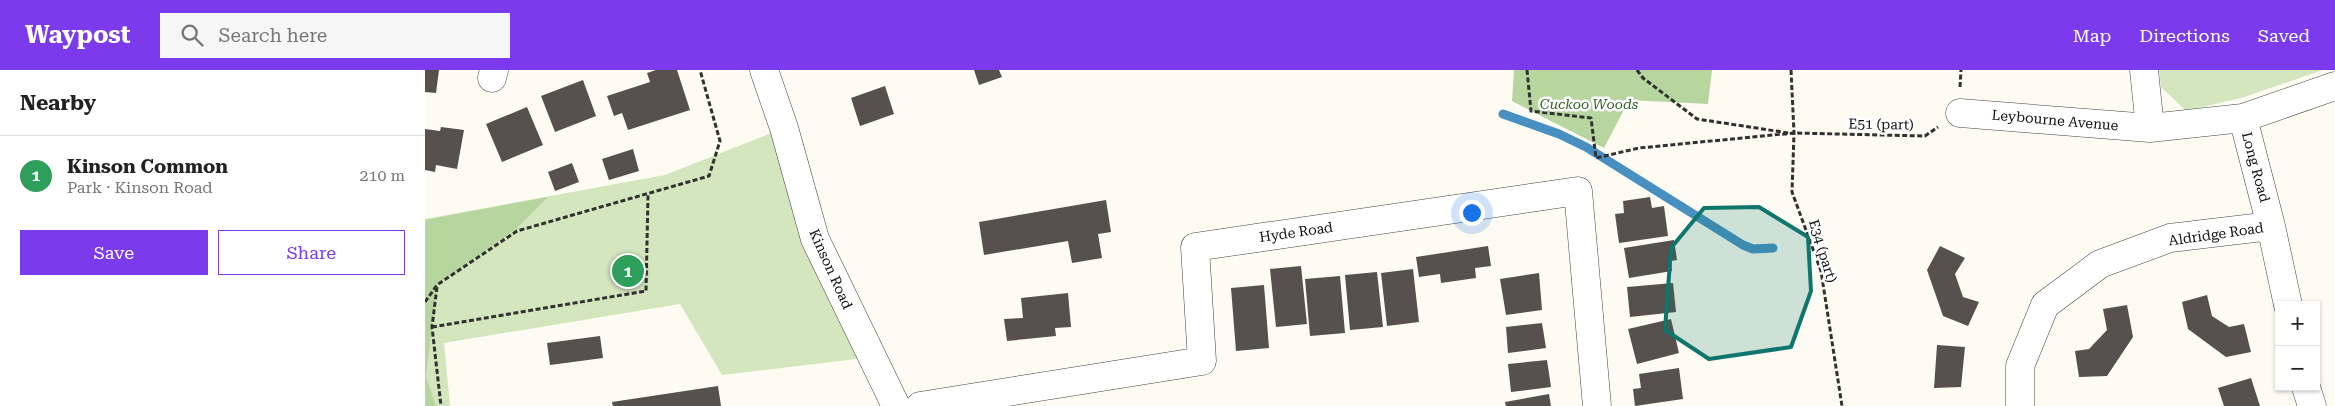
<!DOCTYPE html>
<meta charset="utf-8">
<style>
:root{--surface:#fff;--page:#f6f6f6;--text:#222;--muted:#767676;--line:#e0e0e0;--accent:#7c3aed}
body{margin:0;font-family:"Roboto Serif",serif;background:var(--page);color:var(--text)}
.controls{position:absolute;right:15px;bottom:15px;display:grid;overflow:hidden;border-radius:0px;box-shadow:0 1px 4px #0004}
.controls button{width:45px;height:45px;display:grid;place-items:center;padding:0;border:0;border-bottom:1px solid var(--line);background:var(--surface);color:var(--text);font:25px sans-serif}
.you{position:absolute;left:1046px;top:142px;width:18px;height:18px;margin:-12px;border:4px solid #fff;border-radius:50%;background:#1a73e8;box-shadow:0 0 0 8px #1a73e833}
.badge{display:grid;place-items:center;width:32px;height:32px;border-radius:50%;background:var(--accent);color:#fff;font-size:16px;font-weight:700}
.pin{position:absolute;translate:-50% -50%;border:2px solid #fff;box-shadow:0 1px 5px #0006}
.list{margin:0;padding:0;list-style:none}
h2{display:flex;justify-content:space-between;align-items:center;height:65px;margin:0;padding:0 20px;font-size:21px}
h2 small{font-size:16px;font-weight:400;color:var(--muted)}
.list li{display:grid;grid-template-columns:32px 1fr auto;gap:15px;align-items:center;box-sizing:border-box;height:80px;padding:0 20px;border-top:1px solid var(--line)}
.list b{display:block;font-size:19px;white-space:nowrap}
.list p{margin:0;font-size:16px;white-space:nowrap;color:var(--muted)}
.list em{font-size:16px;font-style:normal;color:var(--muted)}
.actions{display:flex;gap:10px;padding:15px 20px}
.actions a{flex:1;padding:11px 0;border:1px solid var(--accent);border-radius:0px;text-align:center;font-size:18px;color:var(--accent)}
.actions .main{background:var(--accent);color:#fff}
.icon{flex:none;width:28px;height:28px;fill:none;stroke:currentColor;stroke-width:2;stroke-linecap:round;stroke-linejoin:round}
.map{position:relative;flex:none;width:1910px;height:336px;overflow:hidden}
header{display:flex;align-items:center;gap:30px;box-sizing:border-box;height:70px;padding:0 25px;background:var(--accent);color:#fff}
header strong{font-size:24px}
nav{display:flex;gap:28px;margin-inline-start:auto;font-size:18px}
.search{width:350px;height:45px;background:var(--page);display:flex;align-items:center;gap:12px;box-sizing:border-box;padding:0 18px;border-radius:0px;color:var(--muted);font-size:19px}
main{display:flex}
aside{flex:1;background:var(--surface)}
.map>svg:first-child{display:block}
</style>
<header>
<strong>Waypost</strong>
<div class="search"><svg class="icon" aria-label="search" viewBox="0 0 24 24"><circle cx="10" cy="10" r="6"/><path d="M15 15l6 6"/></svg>Search here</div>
<nav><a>Map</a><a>Directions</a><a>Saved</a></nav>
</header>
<main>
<aside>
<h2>Nearby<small></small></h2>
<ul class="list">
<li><span class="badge" style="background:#2e9e5b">1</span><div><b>Kinson Common</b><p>Park · Kinson Road</p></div><em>210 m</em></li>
</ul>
<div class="actions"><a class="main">Save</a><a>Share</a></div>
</aside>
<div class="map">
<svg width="1910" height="336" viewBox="0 0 1910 336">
<rect width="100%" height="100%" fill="#fefcf2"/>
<!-- green -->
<path fill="#d3e6be" d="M1734,0H1898L1816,28L1761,41L1736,17Z
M359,58L448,287L297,305L255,234L19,273L25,336H0V149L240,105Z"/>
<!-- forest -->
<path fill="#b7d59f" d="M1089,0H1287L1283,34L1204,30L1179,78L1087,31Z
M123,127L91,159L12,214L1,307L11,336H0V150Z"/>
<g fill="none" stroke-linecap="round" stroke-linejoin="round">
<!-- stream -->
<path stroke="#4890c2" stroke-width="9" d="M1078,44L1134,64L1161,77L1318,175L1328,179L1348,178"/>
</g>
<!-- building -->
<path fill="#57504c" d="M0,0H14L11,23L0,22Z
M231,0H252L265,40L203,60L197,43L189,46L182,26L225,12L222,3Z
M549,0H574L577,7L554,15Z
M158,10L171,46L130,62L116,26Z
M460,16L469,44L435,56L426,28Z
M102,37L118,75L77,92L61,54Z
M16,57L39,60L32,99L11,95L10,102L0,100V59L15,61Z
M208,79L214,101L184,110L177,89Z
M147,93L154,112L130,121L123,102Z
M1225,127L1227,138L1239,136L1243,166L1194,173L1190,144L1199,143L1198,131Z
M681,130L686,162L673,164L677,188L647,193L643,171L559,185L554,152Z
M1249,170L1252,190L1246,191L1247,201L1204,208L1199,178Z
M1063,176L1066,196L1050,198L1051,208L1016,213L1015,204L994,207L991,187Z
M1515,176L1540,188L1530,204L1538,227L1554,232L1543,256L1518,246L1502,200Z
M876,196L882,254L851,257L845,199Z
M988,199L994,252L962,256L956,203Z
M952,202L958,257L925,260L920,205Z
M1114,203L1117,240L1081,245L1075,209Z
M915,206L920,263L885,266L880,209Z
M1248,213L1251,242L1205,247L1202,217Z
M839,215L844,278L811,281L806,218Z
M643,223L646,257L630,258L631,266L582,271L579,249L598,248L596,228Z
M1782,225L1787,246L1804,257L1819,254L1826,282L1801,287L1763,259L1757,232Z
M1702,235L1708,267L1682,306L1654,307L1650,281L1664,279L1682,260L1678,239Z
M1246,249L1254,283L1212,294L1203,259Z
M1117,253L1121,278L1083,283L1081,257Z
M175,266L178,288L125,295L122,273Z
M1512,275L1540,277L1536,317L1509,318Z
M1122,290L1126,317L1086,322L1083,294Z
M1254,298L1258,329L1210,336L1208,319L1216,318L1214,304Z
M1826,308L1835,336H1799L1793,318Z
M293,316L296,336H188L187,332Z
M1124,324L1126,336H1081L1080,332Z"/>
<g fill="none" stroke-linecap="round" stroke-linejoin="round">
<!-- minor casing -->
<g stroke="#424242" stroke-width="29">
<path id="minor" d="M1719,0L1725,58
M67,8L69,0
M1535,43L1725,58L1818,48L1910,16
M1818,48L1846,156L1863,235
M1881,317L1887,336
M495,336L777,291L770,177L1153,121L1172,336
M1595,336V296L1620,235L1675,194L1745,168L1846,156"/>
</g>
<!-- tertiary casing -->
<g stroke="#424242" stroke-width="29">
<path id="tertiary" d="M339,0L359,58L390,169L471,336"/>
</g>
<!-- path -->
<path stroke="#313131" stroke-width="3" stroke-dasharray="5 2.5" stroke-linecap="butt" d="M1102,0L1106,41L1166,48L1171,88L1214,78L1369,63L1500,66L1513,57
M1212,0L1218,8L1272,49L1364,63
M1366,0L1369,63L1367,122L1396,201L1417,336
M1535,17L1536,0
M12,217L7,257L16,336
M0,232L12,215L92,161L284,106L295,71L275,0
M7,257L221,221L223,125"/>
<!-- minor -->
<use href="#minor" stroke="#fff" stroke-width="28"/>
<!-- tertiary -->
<use href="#tertiary" stroke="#fff" stroke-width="28"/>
</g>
<!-- marked area -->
<path fill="#0f766e" fill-opacity="0.2" stroke="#0f766e" stroke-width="4" stroke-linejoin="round" d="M1334,137L1383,167L1386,221L1366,277L1284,289L1240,260L1246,178L1279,138Z"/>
<g text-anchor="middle" stroke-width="5" stroke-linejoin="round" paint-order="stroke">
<!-- park labels -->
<g font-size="14" font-style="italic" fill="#316224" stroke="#fff">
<text x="1164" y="39">Cuckoo Woods</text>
</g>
<!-- street labels -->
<g font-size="14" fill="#0f0f0f" stroke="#fff">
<text transform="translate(1630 50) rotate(5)" y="5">Leybourne Avenue</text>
<text transform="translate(1456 54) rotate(1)" y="5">E51 (part)</text>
<text transform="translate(1831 97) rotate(75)" y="5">Long Road</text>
<text transform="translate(871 162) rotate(-8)" y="5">Hyde Road</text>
<text transform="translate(1791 164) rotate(-8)" y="5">Aldridge Road</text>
<text transform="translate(1398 181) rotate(73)" y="5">E34 (part)</text>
<text transform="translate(406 199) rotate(66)" y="5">Kinson Road</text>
</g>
</g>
</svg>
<div class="controls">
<button>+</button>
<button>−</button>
</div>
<div class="you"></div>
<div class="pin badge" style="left:203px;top:201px;background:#2e9e5b">1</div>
</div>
</main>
